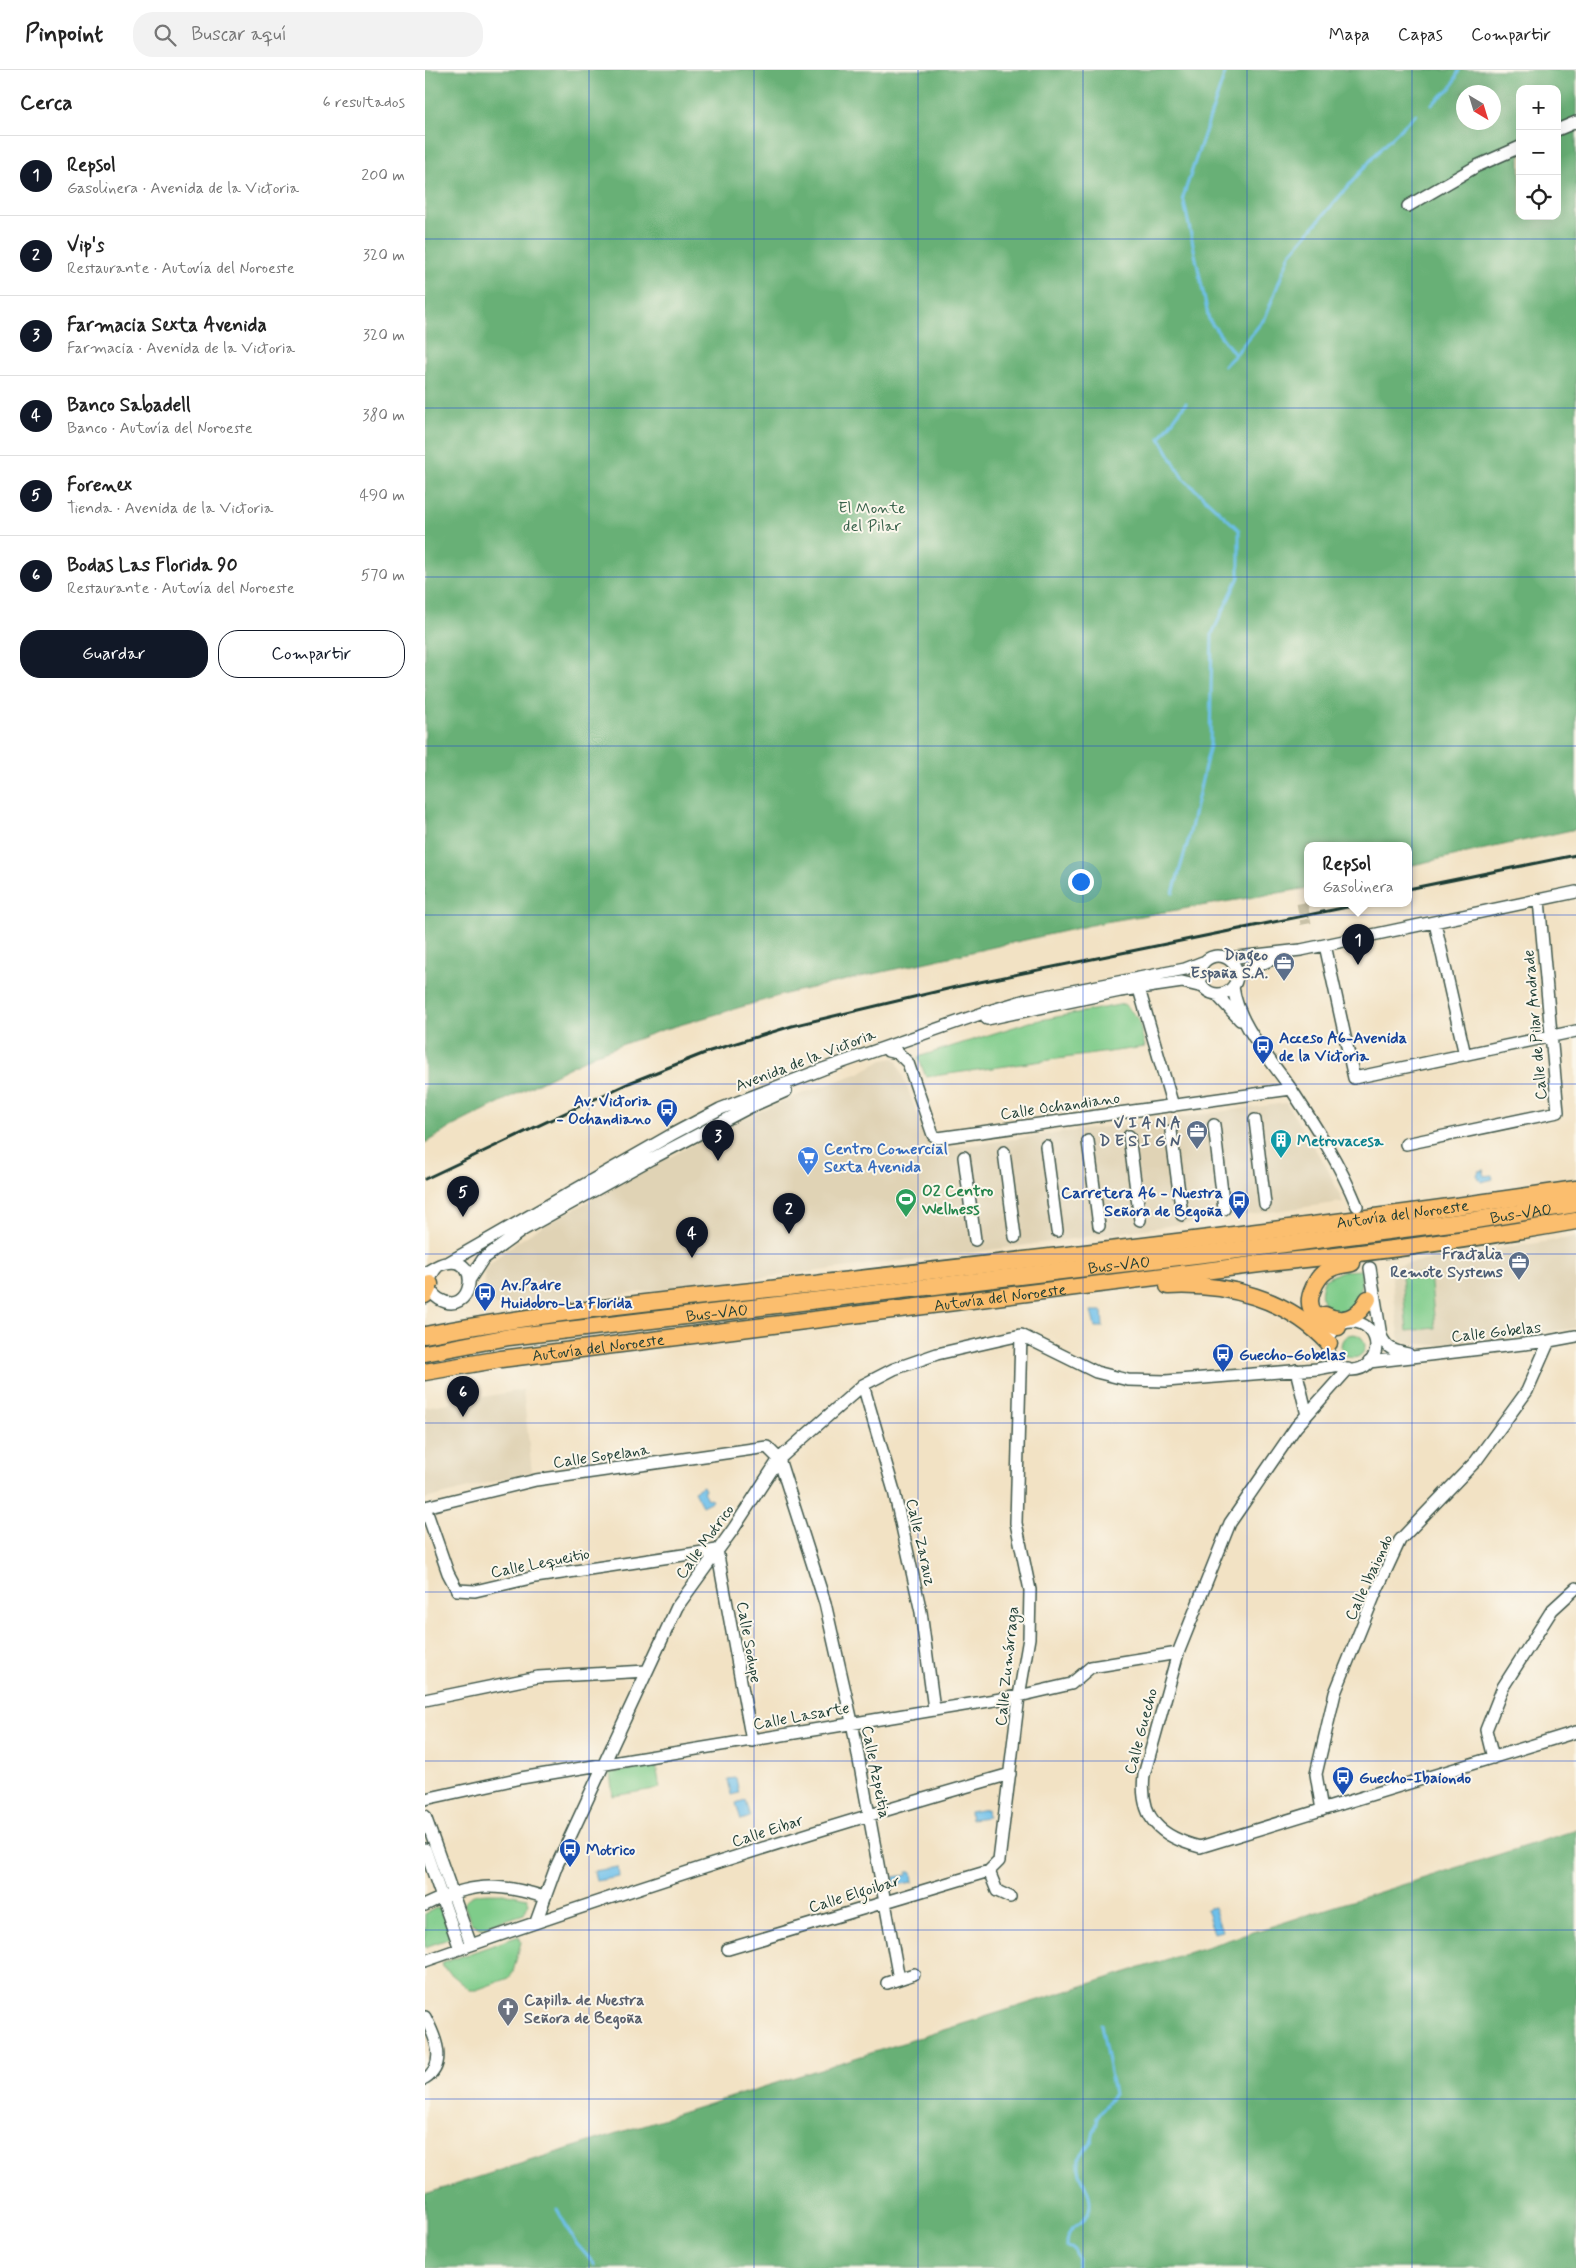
<!DOCTYPE html>
<html lang="es">
<meta charset="utf-8">
<style>
:root{--surface:#fff;--page:#f2f2f2;--text:#222;--muted:#767676;--line:#e0e0e0;--accent:#111827}
body{margin:0;font-family:Mynerve,sans-serif;background:var(--page);color:var(--text)}
.controls{position:absolute;right:15px;top:15px;display:grid;overflow:hidden;border-radius:10px;box-shadow:0 5px 20px #0002}
.controls button{width:45px;height:45px;display:grid;place-items:center;padding:0;border:0;border-bottom:1px solid var(--line);background:var(--surface);color:var(--text);font:25px sans-serif}
.compass{position:absolute;left:1031px;top:15px;width:45px;height:45px;border-radius:50%;background:var(--surface);box-shadow:0 5px 20px #0002;rotate:142deg}
.you{position:absolute;left:655px;top:811px;width:18px;height:18px;margin:-12px;border:4px solid #fff;border-radius:50%;background:#1a73e8;box-shadow:0 0 0 8px #1a73e833}
.badge{display:grid;place-items:center;width:32px;height:32px;border-radius:50%;background:var(--accent);color:#fff;font-size:16px;font-weight:700}
.pin{position:absolute;translate:-50% -41px;filter:drop-shadow(0 1px 2px #0008)}
.pin::after{content:'';position:absolute;top:26px;width:18px;height:15px;background:inherit;clip-path:polygon(0 0,100% 0,50% 100%)}
.popup{position:absolute;left:879px;top:772px;width:108px;height:65px;box-sizing:border-box;display:grid;place-content:center;border-radius:10px;background:var(--surface);filter:drop-shadow(0 1px 4px #0005);font-size:16px;white-space:nowrap;color:var(--muted)}
.popup b{font-size:19px;color:var(--text)}
.popup::after{content:'';position:absolute;left:50%;top:100%;margin-left:-10px;border:10px solid transparent;border-top-color:var(--surface)}
.list{margin:0;padding:0;list-style:none}
h2{display:flex;justify-content:space-between;align-items:center;height:65px;margin:0;padding:0 20px;font-size:21px}
h2 small{font-size:16px;font-weight:400;color:var(--muted)}
.list li{display:grid;grid-template-columns:32px 1fr auto;gap:15px;align-items:center;box-sizing:border-box;height:80px;padding:0 20px;border-top:1px solid var(--line)}
.list b{display:block;font-size:19px;white-space:nowrap}
.list p{margin:0;font-size:16px;white-space:nowrap;color:var(--muted)}
.list em{font-size:16px;font-style:normal;color:var(--muted)}
.actions{display:flex;gap:10px;padding:15px 20px}
.actions a{flex:1;padding:11px 0;border:1px solid var(--accent);border-radius:20px;text-align:center;font-size:18px;color:var(--accent)}
.actions .main{background:var(--accent);color:#fff}
.icon{flex:none;width:28px;height:28px;fill:none;stroke:currentColor;stroke-width:2;stroke-linecap:round;stroke-linejoin:round}
.map{position:relative;flex:none;width:1151px;height:2198px;overflow:hidden}
header{display:flex;align-items:center;gap:30px;box-sizing:border-box;height:70px;padding:0 25px;background:var(--surface);border-bottom:1px solid var(--line)}
header strong{font-size:24px}
nav{display:flex;gap:28px;margin-inline-start:auto;font-size:18px}
.search{width:350px;height:45px;background:var(--page);display:flex;align-items:center;gap:12px;box-sizing:border-box;padding:0 18px;border-radius:20px;color:var(--muted);font-size:19px}
main{display:flex}
aside{flex:1;background:var(--surface)}
.map>svg:first-child{display:block}
</style>
<header>
<strong>Pinpoint</strong>
<div class="search"><svg class="icon" aria-label="search" viewBox="0 0 24 24"><circle cx="10" cy="10" r="6"/><path d="M15 15l6 6"/></svg>Buscar aquí</div>
<nav><a>Mapa</a><a>Capas</a><a>Compartir</a></nav>
</header>
<main>
<aside>
<h2>Cerca<small>6 resultados</small></h2>
<ul class="list">
<li><span class="badge">1</span><div><b>Repsol</b><p>Gasolinera · Avenida de la Victoria</p></div><em>200 m</em></li>
<li><span class="badge">2</span><div><b>Vip's</b><p>Restaurante · Autovía del Noroeste</p></div><em>320 m</em></li>
<li><span class="badge">3</span><div><b>Farmacia Sexta Avenida</b><p>Farmacia · Avenida de la Victoria</p></div><em>320 m</em></li>
<li><span class="badge">4</span><div><b>Banco Sabadell</b><p>Banco · Autovía del Noroeste</p></div><em>380 m</em></li>
<li><span class="badge">5</span><div><b>Forenex</b><p>Tienda · Avenida de la Victoria</p></div><em>490 m</em></li>
<li><span class="badge">6</span><div><b>Bodas Las Florida 90</b><p>Restaurante · Autovía del Noroeste</p></div><em>570 m</em></li>
</ul>
<div class="actions"><a class="main">Guardar</a><a>Compartir</a></div>
</aside>
<div class="map">
<svg width="1151" height="2198" viewBox="0 0 1151 2198">
<rect width="100%" height="100%" fill="#fbf7ec"/>
<filter id="ink" filterUnits="userSpaceOnUse"><feTurbulence type="fractalNoise" baseFrequency=".02" numOctaves="2"/><feDisplacementMap in="SourceGraphic" scale="10" xChannelSelector="R" yChannelSelector="G"/><feConvolveMatrix kernelMatrix="1 2 1 2 8 2 1 2 1" color-interpolation-filters="sRGB"/></filter>
<filter id="wash" filterUnits="userSpaceOnUse"><feTurbulence type="fractalNoise" baseFrequency=".0096" numOctaves="4" result="noise"/><feDisplacementMap in="SourceGraphic" scale="20" xChannelSelector="R" yChannelSelector="G"/><feGaussianBlur stdDeviation="1.12" result="paint"/><feColorMatrix in="noise" values="0 0 0 0 0 0 0 0 0 0 0 0 0 0 0 0 0 1.4 0 .05"/><feComposite in="paint" operator="in"/></filter>
<g filter="url(#wash)">
<rect width="100%" height="100%" fill="#f2e2c4"/>
<!-- built -->
<path fill="#e0d3b5" d="M469,988L472,991L506,1080L861,1033L902,1098L918,1132L543,1183L141,1231L135,1230L78,1236L70,1235L60,1224L59,1202L64,1195L82,1179L114,1158L302,1056L368,1027L434,1003L458,990Z
M1151,1167V1258L1020,1276L975,1272L965,1196Z
M98,1320L107,1402L0,1429V1337Z"/>
<!-- green -->
<path fill="#7fcc8a" stroke="#4f845f" d="M699,934L713,948L720,977L501,1007L493,987L605,952Z
M937,1200C936,1209 937,1222 933,1231C924,1250 886,1246 899,1210L917,1201Z
M1005,1203L1010,1258L982,1261L977,1206Z
M916 1276a12 12 0 1 1 24 0a12 12 0 1 1-24 0Z
M231,1695L235,1718L188,1726L185,1703Z
M78,1823L102,1828L104,1833L99,1844L55,1858L46,1853L39,1834C45,1820 65,1824 78,1823Z
M11,1838L19,1841L25,1866L23,1869L0,1877V1844Z
M94,1866L96,1872L88,1902L84,1908L51,1920H45L18,1897L17,1893Z"/>
<!-- forest -->
<path fill="#67b076" stroke="#437655" fill-rule="evenodd" d="M0,0H1151V759L983,796V776H883V818L680,852L364,923L234,961L169,985L28,1056L0,1073ZM1095,19H1132V146H1095ZM1038,22H1068V52H1038Z
M1151,1760V2198H0V2124Z"/>
<!-- water -->
<path fill="#6ec0ea" stroke="#467e8f" d="M1060,1100L1058,1102L1059,1106L1067,1105L1068,1109L1056,1112L1052,1105L1054,1101Z
M666,1241H677L678,1257H670Z
M278,1416L280,1420L278,1421L282,1429L285,1428L287,1431L277,1436L269,1421Z
M311,1708L314,1723L306,1725L303,1709Z
M320,1730L325,1747L316,1750L311,1733Z
M562,1739L563,1747L546,1749L545,1742Z
M193,1797L194,1807L171,1811L169,1801Z
M482,1802H487L488,1812L470,1815L469,1807L482,1805Z
M789,1837L797,1861L789,1863L781,1839Z"/>
<g fill="none" stroke-linecap="round" stroke-linejoin="round">
<!-- stream -->
<path stroke="#6ec0ea" stroke-width="3" d="M1007,34L1027,17L1034,0
M810,285L840,248L865,184L957,77L991,44
M799,296L810,285L784,250L758,127L801,0
M748,823L763,771L785,675L787,564L814,507V460L757,407L735,368L761,333
M132,2139L150,2172L170,2195
M651,2198L653,2189L649,2179L642,2177C642,2149 659,2158 664,2140C668,2126 659,2115 655,2103C653,2099 654,2093 654,2088L667,2070L672,2047L689,2024L676,1954"/>
</g>
</g>
<g filter="url(#ink)">
<g fill="none" stroke-linecap="round" stroke-linejoin="round">
<!-- minor-tunnel -->
<path stroke="#c8c1a7" stroke-width="11" stroke-dasharray="11 5.5" stroke-linecap="butt" d="M877,833L881,854"/>
<!-- minor casing -->
<g stroke="#3f564a" stroke-width="14">
<path id="minor" d="M1132,60L1151,52
M983,136L1052,96L1095,77
M1010,853L1040,985
M900,875L929,1008L1151,961
M774 905a19 19 0 1 1 38 0a19 19 0 1 1-38 0Z
M803,888L876,880L1151,822
M812,905L852,887
M808,917C813,955 845,988 866,1019C891,1057 915,1094 932,1136
M714,919L748,1036
M791,924L815,950
M562,949L695,921L757,912L778,917
M463,981L473,983L483,993L508,1065L513,1068L866,1019
M830,1050L840,1134
M789,1055L799,1139
M746,1061L757,1145
M704,1066L715,1150
M663,1071L674,1156
M981,1074L1133,1042L1114,830
M621,1076L632,1161
M579,1082L590,1167
M539,1087L550,1170
M24,1192L246,1065L295,1039L398,999L558,943L601,930L760,899L778,892
M945,1198L956,1266C962,1279 969,1281 983,1284
M0,1203C7,1199 14,1194 21,1193C58,1185 47,1249 14,1229C1,1221 4,1205 13,1196
M45,1209L58,1189L98,1160L226,1089L325,1037L361,1021
M903 1276a24 24 0 1 1 48 0a24 24 0 1 1-48 0Z
M596,1265L671,1302L703,1310L741,1311L892,1299L913,1295
M944,1292L1124,1271L1151,1266
M923,1299L871,1357L805,1453L753,1583L719,1705C714,1749 736,1767 775,1777L1151,1662
M871,1300L882,1345
M438,1315L469,1421L496,1542L509,1639
M0,1437L111,1410L342,1377L354,1389L400,1533L427,1652L474,1909
M0,1437L23,1503L32,1520L50,1521L110,1507L292,1480L327,1671
M0,1630L113,1607L222,1601
M1068,1688L1061,1660L1078,1617L1127,1540L1151,1518
M0,1729L96,1708L594,1626L646,1614L666,1597L753,1583
M897,1740L891,1704L910,1623L950,1524L975,1470L1051,1391L1102,1321L1124,1271
M0,1746L46,1875
M0,1779L35,1879
M564,1801L572,1821L585,1827
M0,1835C45,1813 72,1812 119,1827
M111,1852L131,1797L252,1537L309,1458L354,1389L438,1315L469,1299L512,1284L596,1265
M303,1879L564,1801L574,1791L594,1626L604,1568L605,1520L591,1453L596,1265
M0,1891C193,1823 388,1760 585,1704
M462,1913L489,1904
M0,1947C10,1966 23,1994 0,2009"/>
</g>
<!-- highway casing -->
<g stroke="#3f564a" stroke-width="19">
<g id="highway">
<path d="M743,1216C802,1213 862,1228 904,1273"/>
<path d="M0,1225L5,1214"/>
<path d="M900,1245C919,1255 934,1246 943,1229"/>
<path d="M913,1257C894,1252 878,1240 888,1219C891,1211 894,1206 901,1201C909,1195 919,1195 927,1193"/>
<path id="s1" d="M0,1265C137,1239 278,1227 416,1211C661,1183 907,1155 1151,1119"/>
<path id="s2" d="M0,1283L84,1267L821,1179L1050,1150L1151,1134"/>
<path id="s3" d="M0,1302L76,1289L843,1193C947,1183 1049,1169 1151,1151"/>
</g>
</g>
<!-- minor -->
<use href="#minor" stroke="#fff" stroke-width="11"/>
<!-- highway -->
<use href="#highway" stroke="#fbbe6e" stroke-width="16"/>
<!-- rail -->
<path stroke="#1f3d34" stroke-width="3" d="M983,819L1151,785
M0,1109L204,1013L285,981L367,956L535,916L937,834"/>
</g>
</g>
<!-- grid -->
<path fill="none" stroke="#1d4ed8" stroke-width="1" stroke-opacity="0.55" d="M164,0V2198M329,0V2198M493,0V2198M658,0V2198M822,0V2198M987,0V2198M0,169H1151M0,338H1151M0,507H1151M0,676H1151M0,845H1151M0,1014H1151M0,1184H1151M0,1353H1151M0,1522H1151M0,1691H1151M0,1860H1151M0,2029H1151"/>
<!-- icons -->
<defs>
<g id="office-pin" transform="scale(1.125)"><path d="M0 17L-7.5 6A9.5 9.5 0 1 1 7.5 6Z" fill="#5c6f8a" stroke="#fbf7ec"/><path d="M-6-3h4V-5.5h4V-3h4V5H-6ZM-1-4.5V-3h2v-1.5ZM-6 0V1H6V0Z" fill="#fff"/></g>
<g id="bus-pin" transform="scale(1.125)"><path d="M0 17L-7.5 6A9.5 9.5 0 1 1 7.5 6Z" fill="#1a4fb4" stroke="#fbf7ec"/><path d="M-5-6H5V4H4V6H2V4H-2V6H-4V4H-5ZM-3.5-4V0h7V-4ZM-3.5 1.2v1.5H-2V1.2ZM2 1.2v1.5H3.5V1.2Z" fill="#fff"/></g>
<g id="building-pin" transform="scale(1.125)"><path d="M0 17L-7.5 6A9.5 9.5 0 1 1 7.5 6Z" fill="#0f9aa8" stroke="#fbf7ec"/><path d="M-4-6H4V6H1V3H-1V6H-4ZM-2.5-4.3h1.7v1.8h-1.7ZM.8-4.3h1.7v1.8H.8ZM-2.5-1h1.7V.8h-1.7ZM.8-1h1.7V.8H.8Z" fill="#fff"/></g>
<g id="supermarket-pin" transform="scale(1.125)"><path d="M0 17L-7.5 6A9.5 9.5 0 1 1 7.5 6Z" fill="#3f7fe0" stroke="#fbf7ec"/><path d="M-6-5.5h2.5l.6 2H6L4.5 2H-2.5L-4.4-4H-6ZM-1.5 3.2a1.3 1.3 0 1 0 .1 0ZM3 3.2a1.3 1.3 0 1 0 .1 0Z" fill="#fff"/></g>
<g id="stadium-pin" transform="scale(1.125)"><path d="M0 17L-7.5 6A9.5 9.5 0 1 1 7.5 6Z" fill="#2e9e5b" stroke="#fbf7ec"/><path d="M0-5a6.5 5 0 1 0 0 10a6.5 5 0 1 0 0-10ZM-3.5-1.8h7v3.6h-7Z" fill="#fff"/></g>
<g id="church-pin" transform="scale(1.125)"><path d="M0 17L-7.5 6A9.5 9.5 0 1 1 7.5 6Z" fill="#6b7280" stroke="#fbf7ec"/><path d="M-1.2-6h2.4v3.5h3.3v2.4h-3.3V6h-2.4V-.1h-3.3v-2.4h3.3Z" fill="#fff"/></g>
</defs>
<g fill-rule="evenodd">
<use href="#office-pin" x="859" y="893"/>
<use href="#bus-pin" x="838" y="976"/>
<use href="#bus-pin" x="242" y="1039"/>
<use href="#office-pin" x="772" y="1061"/>
<use href="#building-pin" x="856" y="1070"/>
<use href="#supermarket-pin" x="383" y="1087"/>
<use href="#stadium-pin" x="481" y="1129"/>
<use href="#bus-pin" x="814" y="1131"/>
<use href="#office-pin" x="1094" y="1192"/>
<use href="#bus-pin" x="60" y="1223"/>
<use href="#bus-pin" x="798" y="1284"/>
<use href="#bus-pin" x="918" y="1707"/>
<use href="#bus-pin" x="145" y="1779"/>
<use href="#church-pin" x="83" y="1938"/>
</g>
<g text-anchor="middle" stroke-width="4" stroke-linejoin="round" paint-order="stroke">
<!-- park labels -->
<g font-size="16" fill="#37614a" stroke="#fbf7ec">
<text x="447" y="443">El Monte<tspan x="447" dy="18">del Pilar</tspan></text>
</g>
<!-- service labels -->
<g font-size="16" font-weight="bold" fill="#4e5e75" stroke="#fbf7ec" text-anchor="end">
<text x="843" y="890">Diageo<tspan x="843" dy="18">España S.A.</tspan></text>
<text x="756" y="1058">V I A N A<tspan x="756" dy="18">D E S I G N</tspan></text>
<text x="1078" y="1189">Fractalia<tspan x="1078" dy="18">Remote Systems</tspan></text>
</g>
<!-- street labels -->
<g font-size="16" fill="#1f3d34" stroke="#fbf7ec">
<text transform="translate(1109 955) rotate(-95)" y="6">Calle de Pilar Andrade</text>
<text transform="translate(380 989) rotate(-21)" y="6">Avenida de la Victoria</text>
<text transform="translate(635 1035) rotate(-8)" y="6">Calle Ochandiano</text>
<text dy="6" stroke="none"><textPath href="#s1" startOffset="985">Autovía del Noroeste</textPath></text>
<text dy="6" stroke="none"><textPath href="#s2" startOffset="1105">Bus-VAO</textPath></text>
<text dy="6" stroke="none"><textPath href="#s2" startOffset="700">Bus-VAO</textPath></text>
<text dy="6" stroke="none"><textPath href="#s3" startOffset="580">Autovía del Noroeste</textPath></text>
<text dy="6" stroke="none"><textPath href="#s2" startOffset="295">Bus-VAO</textPath></text>
<text transform="translate(1071 1261) rotate(-6)" y="6">Calle Gobelas</text>
<text dy="6" stroke="none"><textPath href="#s3" startOffset="175">Autovía del Noroeste</textPath></text>
<text transform="translate(176 1385) rotate(-8)" y="6">Calle Sopelana</text>
<text transform="translate(279 1471) rotate(-54)" y="6">Calle Motrico</text>
<text transform="translate(497 1472) rotate(77)" y="6">Calle Zarauz</text>
<text transform="translate(115 1492) rotate(-11)" y="6">Calle Lequeitio</text>
<text transform="translate(943 1507) rotate(-65)" y="6">Calle Ibaiondo</text>
<text transform="translate(325 1572) rotate(80)" y="6">Calle Sodupe</text>
<text transform="translate(581 1596) rotate(-84)" y="6">Calle Zumárraga</text>
<text transform="translate(376 1645) rotate(-10)" y="6">Calle Lasarte</text>
<text transform="translate(715 1661) rotate(-75)" y="6">Calle Guecho</text>
<text transform="translate(452 1702) rotate(79)" y="6">Calle Azpeitia</text>
<text transform="translate(342 1760) rotate(-18)" y="6">Calle Eibar</text>
<text transform="translate(429 1823) rotate(-17)" y="6">Calle Elgoibar</text>
</g>
<!-- transit labels -->
<g font-size="16" font-weight="bold" fill="#164399" stroke="#fbf7ec" text-anchor="start">
<text x="854" y="973">Acceso A6-Avenida<tspan x="854" dy="18">de la Victoria</tspan></text>
<text x="226" y="1036" text-anchor="end">Av. Victoria<tspan x="226" dy="18">- Ochandiano</tspan></text>
<text x="798" y="1128" text-anchor="end">Carretera A6 - Nuestra<tspan x="798" dy="18">Señora de Begoña</tspan></text>
<text x="76" y="1220">Av.Padre<tspan x="76" dy="18">Huidobro-La Florida</tspan></text>
<text x="814" y="1290">Guecho-Gobelas</text>
<text x="934" y="1713">Guecho-Ibaiondo</text>
<text x="161" y="1785">Motrico</text>
</g>
<!-- culture labels -->
<g font-size="16" font-weight="bold" fill="#0d838f" stroke="#fbf7ec" text-anchor="start">
<text x="872" y="1076">Metrovacesa</text>
</g>
<!-- shop labels -->
<g font-size="16" font-weight="bold" fill="#366cbe" stroke="#fbf7ec" text-anchor="start">
<text x="399" y="1084">Centro Comercial<tspan x="399" dy="18">Sexta Avenida</tspan></text>
</g>
<!-- leisure labels -->
<g font-size="16" font-weight="bold" fill="#27864d" stroke="#fbf7ec" text-anchor="start">
<text x="497" y="1126">O2 Centro<tspan x="497" dy="18">Wellness</tspan></text>
</g>
<!-- worship labels -->
<g font-size="16" font-weight="bold" fill="#5b616d" stroke="#fbf7ec" text-anchor="start">
<text x="99" y="1935">Capilla de Nuestra<tspan x="99" dy="18">Señora de Begoña</tspan></text>
</g>
</g>
</svg>
<div class="controls">
<button>+</button>
<button>−</button>
<button><svg class="icon" aria-label="locate" viewBox="0 0 24 24"><circle cx="12" cy="12" r="6"/><path d="M12 2v4M12 18v4M2 12h4M18 12h4"/></svg></button>
</div>
<svg class="compass" viewBox="-18 -18 36 36"><path d="M0-13l5 13h-10z" fill="#e53935"/><path d="M0 13l5-13h-10z" fill="#767676"/></svg>
<div class="you"></div>
<div class="pin badge" style="left:933px;top:895px">1</div>
<div class="popup"><b>Repsol</b>Gasolinera</div>
<div class="pin badge" style="left:364px;top:1164px">2</div>
<div class="pin badge" style="left:293px;top:1091px">3</div>
<div class="pin badge" style="left:267px;top:1188px">4</div>
<div class="pin badge" style="left:38px;top:1147px">5</div>
<div class="pin badge" style="left:38px;top:1347px">6</div>
</div>
</main>
